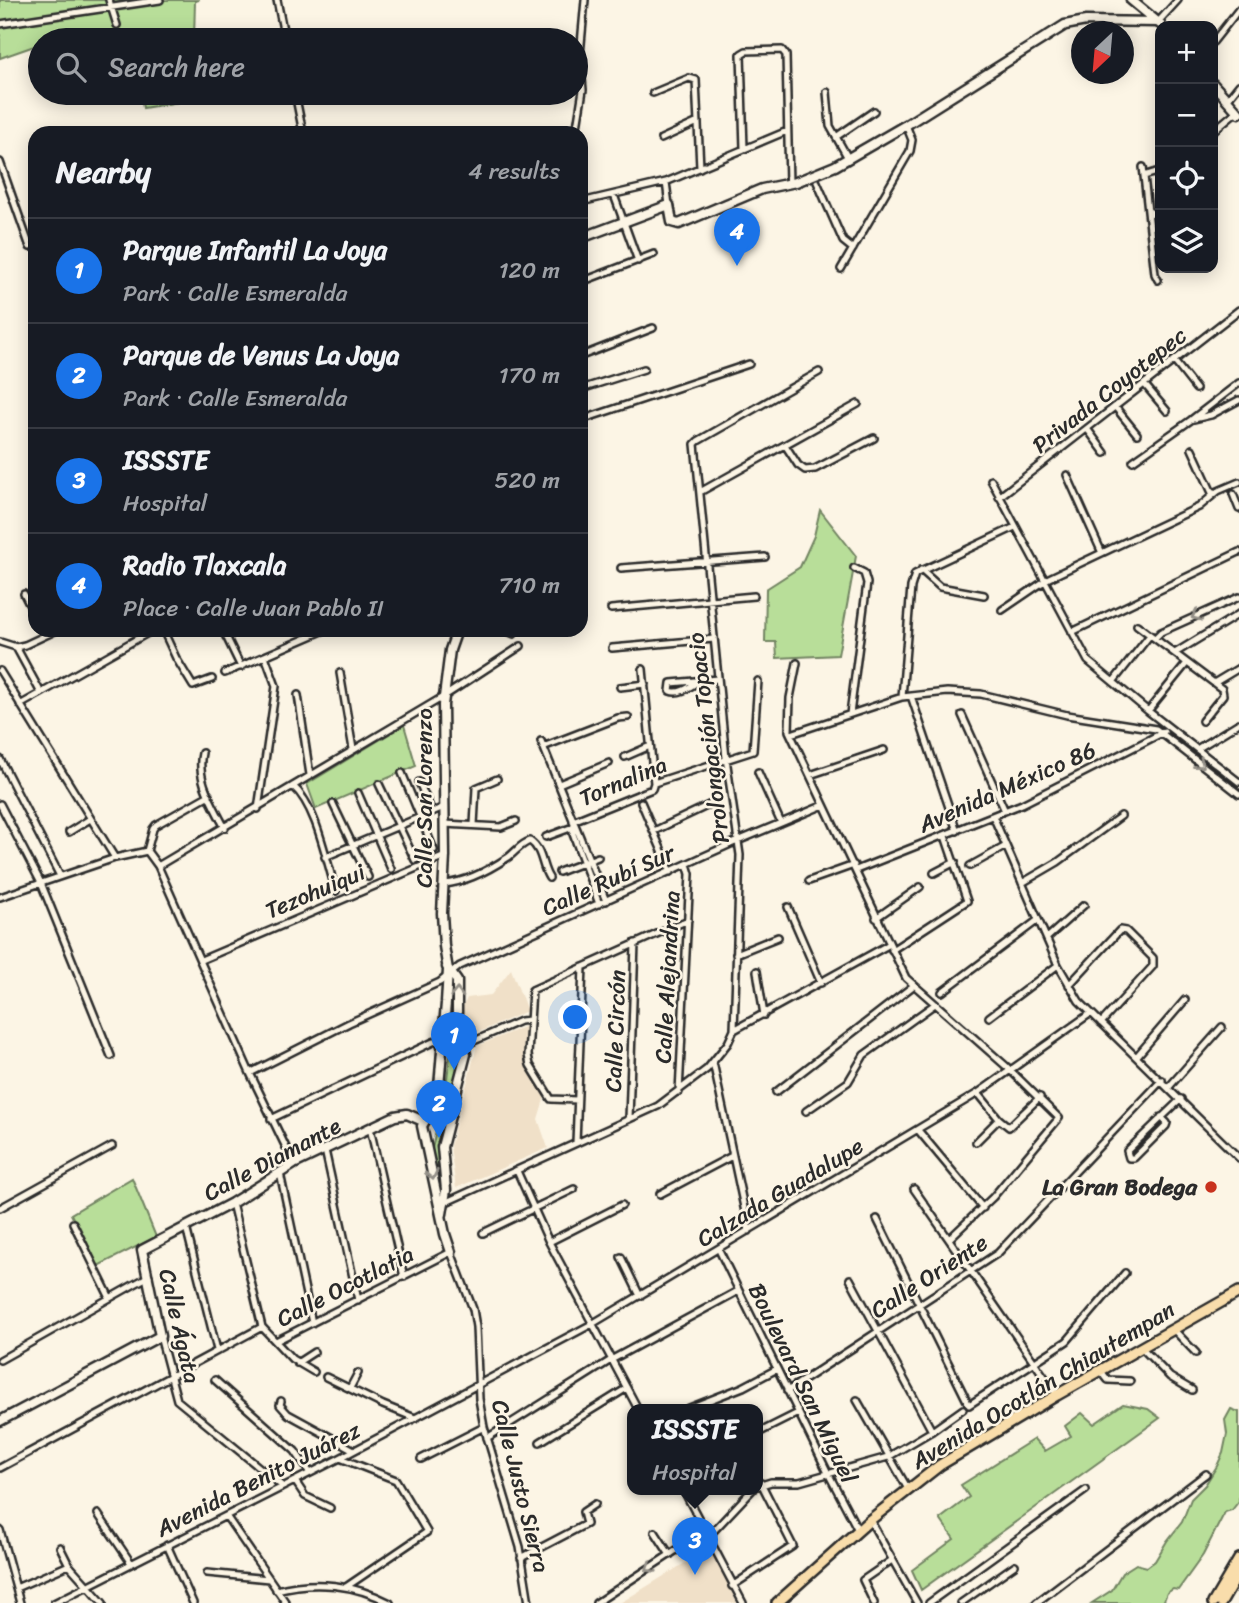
<!DOCTYPE html>
<meta charset="utf-8">
<style>
:root{--surface:#171b24;--page:#242831;--text:#f1f3f6;--muted:#9ea1a6;--line:#363941;--accent:#1a73e8}
body{margin:0;font-family:Sriracha,sans-serif;background:var(--page);color:var(--text)}
.controls{position:absolute;right:21px;top:21px;display:grid;overflow:hidden;border-radius:14px;box-shadow:0 4px 18px #0003}
.controls button{width:63px;height:63px;display:grid;place-items:center;padding:0;border:0;border-bottom:2px solid var(--line);background:var(--surface);color:var(--text);font:35px sans-serif}
.compass{position:absolute;left:1071px;top:21px;width:63px;height:63px;border-radius:50%;background:var(--surface);box-shadow:0 4px 18px #0003;rotate:206deg}
.you{position:absolute;left:576px;top:1018px;width:24px;height:24px;margin:-18px;border:5px solid #fff;border-radius:50%;background:#1a73e8;box-shadow:0 0 0 10px #1a73e833}
.badge{display:grid;place-items:center;width:46px;height:46px;border-radius:50%;background:var(--accent);color:#fff;font-size:23px;font-weight:700}
.pin{position:absolute;translate:-50% -58px;filter:drop-shadow(0 2px 4px #0008)}
.pin::after{content:'';position:absolute;top:37px;width:24px;height:21px;background:inherit;clip-path:polygon(0 0,100% 0,50% 100%)}
.popup{position:absolute;left:627px;top:1404px;width:136px;height:91px;box-sizing:border-box;display:grid;place-content:center;border-radius:14px;background:var(--surface);filter:drop-shadow(0 2px 5px #0005);font-size:23px;white-space:nowrap;color:var(--muted)}
.popup b{font-size:26px;color:var(--text)}
.popup::after{content:'';position:absolute;left:50%;top:100%;margin-left:-14px;border:14px solid transparent;border-top-color:var(--surface)}
.list{margin:0;padding:0;list-style:none}
h2{display:flex;justify-content:space-between;align-items:center;height:91px;margin:0;padding:0 28px;font-size:30px}
h2 small{font-size:23px;font-weight:400;color:var(--muted)}
.list li{display:grid;grid-template-columns:46px 1fr auto;gap:21px;align-items:center;box-sizing:border-box;height:105px;padding:0 28px;border-top:2px solid var(--line)}
.list b{display:block;font-size:26px;white-space:nowrap}
.list p{margin:0;font-size:23px;white-space:nowrap;color:var(--muted)}
.list em{font-size:23px;font-style:normal;color:var(--muted)}
.icon{flex:none;width:38px;height:38px;fill:none;stroke:currentColor;stroke-width:2;stroke-linecap:round;stroke-linejoin:round}
.map{position:relative;flex:none;width:1239px;height:1603px;overflow:hidden}
.search{position:absolute;background:var(--surface);box-shadow:0 4px 18px #0003;left:28px;top:28px;width:560px;height:77px;display:flex;align-items:center;gap:18px;box-sizing:border-box;padding:0 24px;border-radius:38px;color:var(--muted);font-size:26px}
.panel{position:absolute;background:var(--surface);box-shadow:0 4px 18px #0003;left:28px;top:126px;width:560px;height:511px;border-radius:21px}
.map>svg:first-child{display:block}
</style>
<div class="map">
<svg width="1239" height="1603" viewBox="0 0 1239 1603">
<rect width="100%" height="100%" fill="#fcf5e5"/>
<filter id="ink" filterUnits="userSpaceOnUse"><feTurbulence type="fractalNoise" baseFrequency=".0143" numOctaves="2"/><feDisplacementMap in="SourceGraphic" scale="14" xChannelSelector="R" yChannelSelector="G"/><feConvolveMatrix kernelMatrix="1 2 1 2 8 2 1 2 1" color-interpolation-filters="sRGB"/></filter>
<g filter="url(#ink)">
<!-- built -->
<path fill="#f0e0c8" d="M511,969L527,1011L472,1035L461,1011L467,998L491,995Z
M526,1026L523,1050L545,1096L538,1119L548,1148L456,1188L450,1146L477,1046Z
M711,1547L737,1603H620Z"/>
<!-- green -->
<path fill="#b8de99" stroke="#728462" stroke-width="2" d="M0,0H199L195,1L194,40H128L126,32L98,40H87L69,34L51,40H40V44L0,58Z
M140,93H192V100L143,108Z
M820,510L856,556L838,655L777,658L776,642H765L766,589L800,567L814,536Z
M404,725L416,766L316,809L307,784Z
M461,1038L464,1046L453,1096L445,1094L452,1040Z
M442,1104L451,1105L442,1153L440,1189L432,1149Z
M132,1178L156,1237L96,1267L71,1214Z
M1123,1404L1148,1409L1160,1418L921,1590L912,1570L954,1539L940,1519L969,1497L961,1485L1034,1439L1045,1451L1071,1436L1065,1426L1082,1413L1094,1424Z
M1231,1409L1239,1412V1501L1232,1510L1225,1512L1203,1555L1178,1590L1173,1589L1167,1593L1163,1603H1092L1112,1590L1122,1573L1136,1564L1147,1567L1155,1561L1167,1541L1182,1522L1191,1499L1205,1485L1217,1466L1223,1453L1227,1434L1225,1420Z"/>
<g fill="none" stroke-linecap="round" stroke-linejoin="round">
<!-- street casing -->
<g stroke="#2b2b2b" stroke-width="10">
<path id="street" d="M109,0L117,25
M277,0L285,40
M1103,22L1105,32
M1158,22L1178,0
M0,24L160,0
M1213,42L1239,9
M827,92L830,126L848,158
M295,93L303,133
M653,93L689,78L696,80L700,168
M1227,100L1239,85
M1213,131L1237,111
M535,133L536,131
M576,133L583,90L580,55L585,0
M836,137L874,111
M661,139L698,122
M744,149L741,54L746,51L782,50L786,55L789,184
M0,162L30,247
M1143,167L1155,274L1158,280
M1144,176L1160,171
M666,182L787,131
M817,182L843,241L853,249
M614,195L638,261
M581,202L666,182L669,205
M1149,211L1160,218
M841,269L910,151L912,140L906,125
M581,282L654,254
M581,356L653,328
M1174,361L1196,389
M1145,385L1167,411
M581,389L644,369
M1116,408L1137,434
M1194,419L1211,415L1239,400
M581,420L749,364
M1088,430L1105,453
M785,445L798,465L805,470L815,469L874,438
M1192,449L1213,495
M1133,461L1191,420L1239,383
M1067,475L1102,553
M991,480L1088,661L1148,711L1239,782
M700,492L858,404
M1233,494L1239,509
M999,497L1239,310
M621,568L765,557
M921,570L940,587L984,595
M24,594L35,616
M611,609L754,596
M1002,610L1049,578L1199,507L1218,491L1239,482
M1137,625L1222,689L1223,695L1202,721
M163,630L176,658L193,686L212,679
M223,630L241,667
M505,630L514,634
M1072,632L1239,552
M226,637L239,630
M1155,638L1161,632L1239,597
M0,642L16,647L25,645L57,630
M16,647L41,693
M612,648L714,639
M1175,653L1239,614
M797,663L790,698L789,731L906,978L1007,1067L1059,1118L993,1197L949,1239
M643,669L654,783
M0,671L115,858
M225,673L325,630
M340,673L353,749
M699,681C691,686 680,695 670,691L671,683L718,679
M1113,682L1150,635
M1214,683L1239,668
M620,687L645,684
M298,695L310,775
M911,696L957,831
M902,697L911,587L915,574L1015,527
M20,705L153,630
M1148,711L1187,663
M850,714L867,583L864,573L854,568
M962,715L1005,811
M791,734L902,697L947,692L981,694L1067,715L1156,729L1239,794
M541,741L606,901
M543,747L618,718L628,717
M1197,749L1239,723
M202,753C196,780 213,804 225,828
M625,757L650,746
M0,759L60,876
M758,772L781,823
M402,773L434,850
M810,775L884,750
M419,782L432,812
M379,784L415,860
M559,784L609,763
M293,786C317,807 326,860 336,891
M358,793L391,869
M641,802L671,872
M0,804L41,883L111,1056
M333,804L368,877
M258,809L276,686L265,656
M993,816L1058,965L1079,1001L1239,1158
M573,821L652,789L654,783L753,751L758,681
M574,823L573,834L599,904
M444,824L501,827L516,821
M474,825L476,788L497,779
M654,831L711,804
M69,832L90,819
M546,837L573,827
M147,851L158,866L250,1073L294,1164
M147,851L153,829L156,825L209,795
M325,857L444,807
M158,866L443,697L521,646
M970,866L1006,846
M856,870L1022,804L1164,732
M559,872L598,857
M934,873L955,862
M809,881L854,865
M1022,883L1058,862L1121,816
M444,884C466,882 489,870 507,858C515,853 520,844 530,841C543,850 541,866 549,878
M0,897L115,858L147,851
M788,907L821,983
M876,918L920,887
M1047,938L1084,905
M892,950L967,901L945,836
M736,954L778,937
M201,960L445,856
M757,971L764,1015
M1069,985L1120,930L1126,931L1153,958V966L1101,1023
M942,992L1038,920
M989,1017L1058,965
M734,1030L888,945
M465,1045L520,1021L529,1020
M1137,1056L1185,1000
M713,1062L749,1231
M250,1073L349,1023L440,982L460,966L733,843L824,805
M1169,1087L1222,1027
M679,1092L690,874L687,864
M776,1092L913,986
M978,1093L999,1119L1009,1127L1040,1097
M577,1100L551,1099L530,1065L528,1055L532,990L688,920
M806,1111L848,1082L864,1055L935,1004
M1161,1117L1167,1123L1166,1126L1134,1158H1129L1127,1151L1181,1099
M271,1119L433,1042L459,1033
M629,1119L635,943
M370,1128L404,1277
M918,1130L983,1208
M976,1142L999,1119
M576,1143L583,967
M325,1150L358,1300
M517,1171L549,1242L638,1409
M280,1173L312,1323
M914,1189L1057,1395
M660,1194L732,1156
M232,1203L262,1327L292,1359L314,1372
M442,1204L658,1106L707,1069L728,1043L734,1030L740,855L726,758L695,444L698,441L819,372
M0,1208L112,1146
M877,1219L969,1405L1067,1341L1125,1273
M73,1223L110,1298
M186,1227L217,1350
M483,1233L574,1189
M549,1242L622,1205
M719,1250L828,1473L858,1530
M621,1257L640,1296
M850,1279L932,1431
M1173,1329L1196,1353
M160,1336L177,1400L282,1486
M276,1341L451,1252L473,1309L476,1327L479,1399L484,1427L520,1547L529,1603
M1141,1347L1170,1377L1192,1390
M0,1360L149,1276
M297,1363L314,1352
M1100,1370L1108,1380L1130,1381
M326,1377L383,1405L415,1418
M215,1380L295,1451L310,1473
M350,1388L358,1373
M787,1391L998,1253L1162,1080
M857,1400L908,1489
M281,1401L280,1405L288,1414L354,1450
M687,1409L743,1387L777,1369
M758,1433L798,1413
M487,1438L611,1360L738,1291
M540,1442L627,1388
M340,1458L396,1480L427,1532L346,1587
M421,1459L484,1427
M0,1468L262,1327
M295,1481L305,1496L330,1508
M758,1486L771,1482H799L888,1457L932,1431L963,1409
M683,1489L743,1603
M98,1514L131,1563
M226,1516L286,1603
M870,1520L917,1603
M0,1530L20,1603
M655,1532L670,1555
M707,1538L753,1489
M167,1545L193,1603
M60,1547L69,1565L103,1603
M521,1558L586,1524L583,1512L595,1504
M207,1573L269,1579
M732,1586L793,1546L761,1483
M16,1588L69,1565
M276,1590C315,1580 355,1584 390,1603
M54,1603L340,1458L592,1324L978,1093L1091,1013
M596,1603L704,1532
M874,1603L863,1580L892,1560
M929,1603L1086,1490
M961,1603L1015,1565
M1036,1603L1206,1474"/>
</g>
<!-- secondary casing -->
<g stroke="#2b2b2b" stroke-width="13">
<path id="secondary" d="M1131,0L1160,24
M1213,84L1239,113
M581,238L669,205L672,222L679,224L762,189L796,182L835,166L906,125L1065,25L1086,21L1158,22
M442,1214L446,1190L442,1147L466,1054L457,1023V981L447,967
M451,1252L445,1234L422,1126L438,1099L446,1003L448,970L444,946L442,913L445,856L443,705L450,650L457,630
M0,1421L160,1336L142,1250L232,1203L294,1164L395,1116L407,1114L423,1121"/>
</g>
<!-- primary casing -->
<g stroke="#2b2b2b" stroke-width="14">
<path id="primary" d="M777,1603L870,1520L940,1465L1057,1395L1239,1292
M1213,1603L1239,1559
M1221,1603L1239,1572"/>
</g>
<!-- street -->
<use href="#street" stroke="#fcf5e5" stroke-width="5"/>
<!-- secondary -->
<use href="#secondary" stroke="#fcf5e5" stroke-width="8"/>
<!-- primary -->
<use href="#primary" stroke="#f9ddab" stroke-width="9"/>
</g>
<!-- one-way arrows -->
<defs><path id="oneway-chevron" d="M-2-3.5L2.5 0L-2 3.5" fill="none" stroke-width="1.6" stroke-linecap="round" stroke-linejoin="round" transform="scale(1.75)"/></defs>
<g stroke="#949088">
<use href="#oneway-chevron" transform="translate(1196 616) rotate(155)"/>
<use href="#oneway-chevron" transform="translate(1200 764) rotate(38)"/>
<use href="#oneway-chevron" transform="translate(457 993) rotate(-88)"/>
<use href="#oneway-chevron" transform="translate(432 1175) rotate(78)"/>
<use href="#oneway-chevron" transform="translate(650 1568) rotate(147)"/>
</g>
</g>
<!-- markers -->
<circle fill="#c8321e" stroke="#fcf5e5" stroke-width="2.5" cx="1211" cy="1187" r="7"/>
<g text-anchor="middle" stroke-width="5" stroke-linejoin="round" paint-order="stroke">
<!-- street labels -->
<g font-size="23" fill="#2b2b2b" stroke="#fcf5e5">
<text transform="translate(1109 390) rotate(-38)" y="8">Privada Coyotepec</text>
<text transform="translate(708 738) rotate(-97)" y="8">Prolongación Topacio</text>
<text transform="translate(623 781) rotate(-23)" y="8">Tornalina</text>
<text transform="translate(1007 787) rotate(-24)" y="8">Avenida México 86</text>
<text transform="translate(424 798) rotate(-90)" y="8">Calle San Lorenzo</text>
<text transform="translate(608 880) rotate(-24)" y="8">Calle Rubí Sur</text>
<text transform="translate(315 891) rotate(-23)" y="8">Tezohuiqui</text>
<text transform="translate(667 977) rotate(-87)" y="8">Calle Alejandrina</text>
<text transform="translate(615 1031) rotate(-88)" y="8">Calle Circón</text>
<text transform="translate(272 1159) rotate(-28)" y="8">Calle Diamante</text>
<text transform="translate(780 1192) rotate(-31)" y="8">Calzada Guadalupe</text>
<text transform="translate(929 1276) rotate(-33)" y="8">Calle Oriente</text>
<text transform="translate(345 1286) rotate(-27)" y="8">Calle Ocotlatia</text>
<text transform="translate(180 1326) rotate(77)" y="8">Calle Ágata</text>
<text transform="translate(803 1383) rotate(64)" y="8">Boulevard San Miguel</text>
<text transform="translate(1043 1385) rotate(-31)" y="8">Avenida Ocotlán Chiautempan</text>
<text transform="translate(258 1479) rotate(-27)" y="8">Avenida Benito Juárez</text>
<text transform="translate(521 1486) rotate(76)" y="8">Calle Justo Sierra</text>
</g>
<!-- poi labels -->
<g font-size="23" font-weight="bold" fill="#2b2b2b" stroke="#fcf5e5" text-anchor="end">
<text x="1197" y="1195">La Gran Bodega</text>
</g>
</g>
</svg>
<div class="controls">
<button>+</button>
<button>−</button>
<button><svg class="icon" aria-label="locate" viewBox="0 0 24 24"><circle cx="12" cy="12" r="6"/><path d="M12 2v4M12 18v4M2 12h4M18 12h4"/></svg></button>
<button><svg class="icon" aria-label="layers" viewBox="0 0 24 24"><path d="M12 4l9 5-9 5-9-5zM3 14l9 5 9-5"/></svg></button>
</div>
<svg class="compass" viewBox="-18 -18 36 36"><path d="M0-13l5 13h-10z" fill="#e53935"/><path d="M0 13l5-13h-10z" fill="#9ea1a6"/></svg>
<div class="you"></div>
<div class="pin badge" style="left:454px;top:1070px">1</div>
<div class="pin badge" style="left:439px;top:1138px">2</div>
<div class="pin badge" style="left:695px;top:1575px">3</div>
<div class="popup"><b>ISSSTE</b>Hospital</div>
<div class="pin badge" style="left:737px;top:266px">4</div>
<div class="search"><svg class="icon" aria-label="search" viewBox="0 0 24 24"><circle cx="10" cy="10" r="6"/><path d="M15 15l6 6"/></svg>Search here</div>
<section class="panel">
<h2>Nearby<small>4 results</small></h2>
<ul class="list">
<li><span class="badge">1</span><div><b>Parque Infantil La Joya</b><p>Park · Calle Esmeralda</p></div><em>120 m</em></li>
<li><span class="badge">2</span><div><b>Parque de Venus La Joya</b><p>Park · Calle Esmeralda</p></div><em>170 m</em></li>
<li><span class="badge">3</span><div><b>ISSSTE</b><p>Hospital</p></div><em>520 m</em></li>
<li><span class="badge">4</span><div><b>Radio Tlaxcala</b><p>Place · Calle Juan Pablo II</p></div><em>710 m</em></li>
</ul>
</section>
</div>
